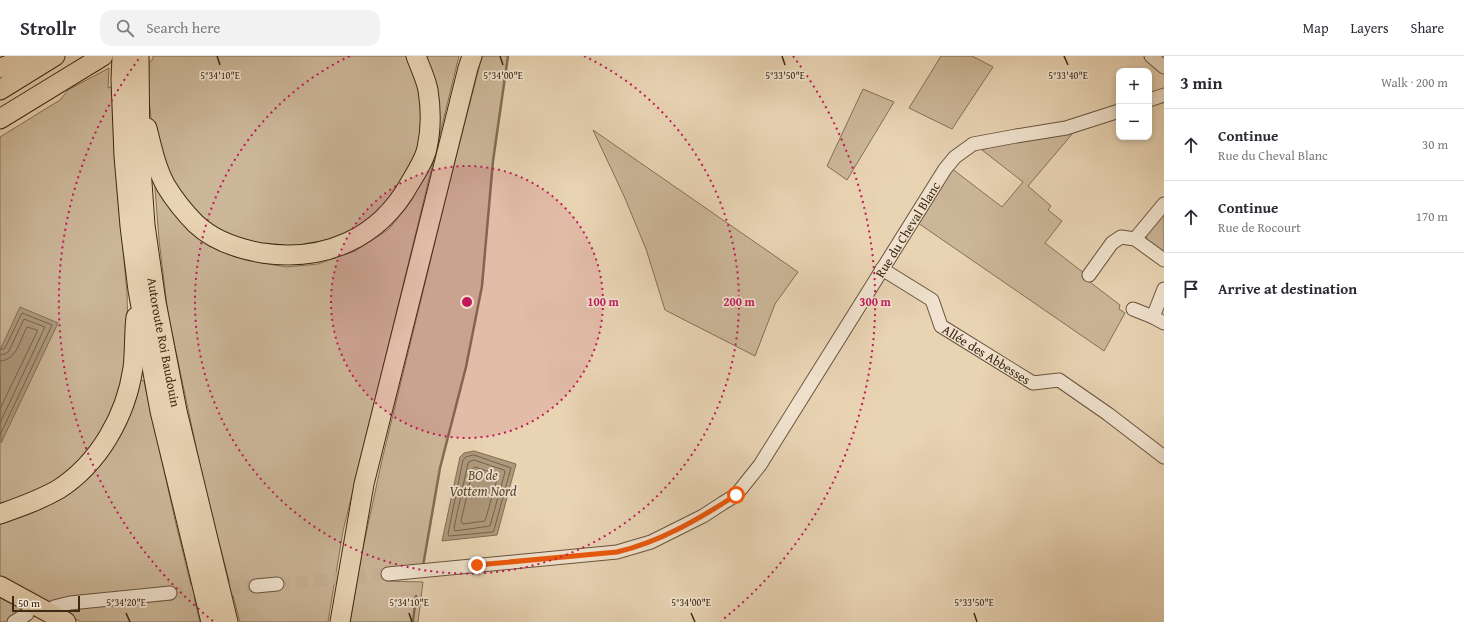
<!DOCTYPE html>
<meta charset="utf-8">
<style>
:root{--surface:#fff;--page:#f2f2f3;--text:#2b2b33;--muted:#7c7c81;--line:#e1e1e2}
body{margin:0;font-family:"Gentium Book Plus",serif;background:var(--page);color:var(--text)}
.controls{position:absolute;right:12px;top:12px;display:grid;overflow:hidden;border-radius:8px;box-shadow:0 2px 6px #0003}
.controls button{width:36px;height:36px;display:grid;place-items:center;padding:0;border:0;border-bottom:1px solid var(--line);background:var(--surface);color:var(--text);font:20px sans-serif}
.scale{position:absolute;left:12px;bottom:10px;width:68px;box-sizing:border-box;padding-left:4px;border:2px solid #3d2914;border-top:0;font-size:11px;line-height:14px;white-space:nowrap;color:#3d2914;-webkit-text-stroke:3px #f0e2ce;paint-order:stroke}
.stop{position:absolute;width:12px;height:12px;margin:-9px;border:3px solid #ea580c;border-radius:50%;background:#fff}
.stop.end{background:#ea580c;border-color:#fff;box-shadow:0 1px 4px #0008}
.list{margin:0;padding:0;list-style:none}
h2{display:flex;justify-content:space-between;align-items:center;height:52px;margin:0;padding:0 16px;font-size:17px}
h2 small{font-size:13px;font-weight:400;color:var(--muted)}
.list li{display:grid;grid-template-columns:26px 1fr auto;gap:12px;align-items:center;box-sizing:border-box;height:72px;padding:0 16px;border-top:1px solid var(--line)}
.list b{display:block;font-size:15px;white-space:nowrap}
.list p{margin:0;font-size:13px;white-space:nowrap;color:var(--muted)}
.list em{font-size:13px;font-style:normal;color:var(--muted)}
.icon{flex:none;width:22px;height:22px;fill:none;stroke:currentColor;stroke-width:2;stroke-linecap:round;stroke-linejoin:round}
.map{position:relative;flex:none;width:1164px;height:566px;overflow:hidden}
header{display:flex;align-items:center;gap:24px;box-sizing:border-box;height:56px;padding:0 20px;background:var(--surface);border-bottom:1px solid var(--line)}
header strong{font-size:19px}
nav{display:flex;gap:22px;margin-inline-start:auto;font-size:14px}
.search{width:280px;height:36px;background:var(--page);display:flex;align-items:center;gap:10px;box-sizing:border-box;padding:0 14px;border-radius:12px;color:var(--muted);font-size:15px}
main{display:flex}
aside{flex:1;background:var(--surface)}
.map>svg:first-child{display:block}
</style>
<header>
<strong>Strollr</strong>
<div class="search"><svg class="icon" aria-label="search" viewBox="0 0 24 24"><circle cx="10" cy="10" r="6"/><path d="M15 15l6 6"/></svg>Search here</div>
<nav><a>Map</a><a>Layers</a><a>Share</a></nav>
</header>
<main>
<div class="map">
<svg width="1164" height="566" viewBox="0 0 1164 566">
<rect width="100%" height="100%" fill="#e8d3b3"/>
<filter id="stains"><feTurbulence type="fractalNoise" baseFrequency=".005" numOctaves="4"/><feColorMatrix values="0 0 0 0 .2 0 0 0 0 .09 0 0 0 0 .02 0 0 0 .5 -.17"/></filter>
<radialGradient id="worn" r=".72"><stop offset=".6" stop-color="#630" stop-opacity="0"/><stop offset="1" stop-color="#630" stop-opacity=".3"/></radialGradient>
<!-- green -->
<path fill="#cbb698" stroke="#847056" d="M153,0H408L416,18L424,60L419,99L376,165L302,196L222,179L180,141L156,89L151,62L148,35L149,6L153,3Z
M423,0H459L343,475L328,566H240L206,438L168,258L159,184L154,119L224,195L262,207L287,211L318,208L355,195L389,173L411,145L430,108Z
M482,0H508L493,105L482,230L466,311L440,412L423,510L388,512L386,525L423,526L418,566H350L363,492L382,404L452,116Z
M941,0H972L993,11L952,73L909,52Z
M109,12L108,32L113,30L121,172L127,236L128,279L126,309L114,352L91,394L56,426L0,449V81L60,44L68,34Z
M863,33L894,46L847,124L827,110Z
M593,74L798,216L775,248L755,300L665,254L646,193L624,140Z
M1073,77L1028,130L1051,150L1048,154L1062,165L1045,187L1084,217L1082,220L1120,249L1119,253L1125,257L1104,295L918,167L951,112L1002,151L1023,126L982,94C1011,83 1043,81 1073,77Z
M1164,152V198L1147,184L1146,179Z
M139,323L144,325L176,468L200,566H81L61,555L74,552L172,544L169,532L47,547L0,525V461L58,437Z
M0,539L2,540V543L22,553L15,557L8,566H0Z"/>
<!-- water -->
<path fill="#ae997d" stroke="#816c53" d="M20,251L58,267L1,387L0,294Z
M474,395L516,408L497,479L442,485L460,401L464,397Z"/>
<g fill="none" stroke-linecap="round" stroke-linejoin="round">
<!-- shore -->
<path stroke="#766148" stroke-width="1" d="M0,294L5,292L22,257L52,269L0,379
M0,299L5,298L9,295L24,263L45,271L0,367
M0,305C17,304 20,284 27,271L37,274V276L0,353
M474,399L511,412L494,474L493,476L449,480L448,478L463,404L466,401Z
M474,404L504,414L505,416L490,470L455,475L454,472L468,407Z
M475,411L496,418L498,420L485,465L463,468L461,465L473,413Z"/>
<!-- stream -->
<path stroke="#816c53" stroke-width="2.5" d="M423,510L440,412L466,311L482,230L493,105L508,0
M413,566L416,540"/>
<!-- minor-tunnel -->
<path stroke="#c6b193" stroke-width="13" stroke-dasharray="13 6" stroke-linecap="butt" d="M277,528L388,518
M170,537L256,530"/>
<!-- minor casing -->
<g stroke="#68543c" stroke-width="15">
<g id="minor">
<path d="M1151,0L1164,11"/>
<path d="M1149,44L1164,39"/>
<path d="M1135,183L1164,148"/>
<path id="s1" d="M882,213L932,244L941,270L1033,327L1059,324L1108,358L1164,401"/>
<path d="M1089,219L1112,187L1121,181L1135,183L1164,204"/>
<path d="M1164,233L1153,261L1164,267"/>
<path d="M1133,253L1153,261"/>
<path id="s2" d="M388,518L617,496L651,486L703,460L723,447L736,439L760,409L945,113L955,101L973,88L1016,80L1066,72L1119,55"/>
<path d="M256,530L277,528"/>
<path d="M54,551L70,547L170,537"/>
<path d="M14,566L27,558"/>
</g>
</g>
<!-- highway casing -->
<g stroke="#3d2914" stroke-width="21">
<g id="highway">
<path d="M122,0L121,24L124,100L130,170L138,234L160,355L211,566"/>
<path id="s3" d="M139,0L140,98L145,169L156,246L177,355L228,566"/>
<path d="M0,12L34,0"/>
<path d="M0,34L55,0"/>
<path d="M0,63L103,0"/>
<path d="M147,72C152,92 156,112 166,130C174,143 185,157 196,168C213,184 239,193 262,197C324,206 379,183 410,127C416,117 425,103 427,92C431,74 431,53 428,34C426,23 420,11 416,0"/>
<path d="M0,458C20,451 40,444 59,433C99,407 126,360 133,312C135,296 134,278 136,261"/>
<path d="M0,530L66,566"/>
<path d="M340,566L364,428L468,12L472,0"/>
</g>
</g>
<!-- minor -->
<use href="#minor" stroke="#f0e2ce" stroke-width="13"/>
<!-- highway -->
<use href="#highway" stroke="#e8d3b3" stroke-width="19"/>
</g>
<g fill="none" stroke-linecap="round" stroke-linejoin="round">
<!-- route -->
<path stroke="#ea580c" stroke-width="5" d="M477,509L617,496C660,486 699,463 736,439"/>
</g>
<!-- ticks -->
<path fill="none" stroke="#3d2914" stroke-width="1.5" d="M217,0L220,9M500,0L503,9M782,0L785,9M1064,0L1068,9M126,557L130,566M409,557L412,566M691,557L695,566M974,557L977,566"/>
<!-- distance rings -->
<circle cx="467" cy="246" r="136" fill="#c2185b" fill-opacity=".12"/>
<g fill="none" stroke="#c2185b" stroke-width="2" stroke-dasharray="2 4">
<circle cx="467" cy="246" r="136"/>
<path d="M584 0A272 272 0 1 1 350 0"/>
<path d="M213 565A408 408 0 0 1 141 0M793 0A408 408 0 0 1 721 565"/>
</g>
<g text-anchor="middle" stroke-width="3.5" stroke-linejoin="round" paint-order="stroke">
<!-- street labels -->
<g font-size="13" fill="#3d2914" stroke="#f0e2ce">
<text dy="5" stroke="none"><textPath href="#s2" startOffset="679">Rue du Cheval Blanc</textPath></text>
<text dy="5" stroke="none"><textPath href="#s3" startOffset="288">Autoroute Roi Baudouin</textPath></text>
<text dy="5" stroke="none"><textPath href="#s1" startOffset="140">Allée des Abbesses</textPath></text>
</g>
<!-- water labels -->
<g font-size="14" font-style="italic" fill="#59452e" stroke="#f0e2ce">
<text x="483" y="424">BO de<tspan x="483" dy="16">Vottem Nord</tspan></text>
</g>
</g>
<g font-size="10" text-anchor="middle" fill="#3d2914" stroke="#f0e2ce" stroke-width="3.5" stroke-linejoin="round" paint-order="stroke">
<text x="220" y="23">5°34'10"E</text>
<text x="503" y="23">5°34'00"E</text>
<text x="785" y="23">5°33'50"E</text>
<text x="1068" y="23">5°33'40"E</text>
<text x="126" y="550">5°34'20"E</text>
<text x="409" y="550">5°34'10"E</text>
<text x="691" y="550">5°34'00"E</text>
<text x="974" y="550">5°33'50"E</text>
</g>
<circle cx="467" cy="246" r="6" fill="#c2185b" stroke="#f0e2ce" stroke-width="2"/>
<g font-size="12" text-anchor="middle" font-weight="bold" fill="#c2185b" stroke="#f0e2ce" stroke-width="3.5" stroke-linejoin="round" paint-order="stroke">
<text x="603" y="250">100 m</text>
<text x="739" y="250">200 m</text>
<text x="875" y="250">300 m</text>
</g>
<rect width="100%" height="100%" filter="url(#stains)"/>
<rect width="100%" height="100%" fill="url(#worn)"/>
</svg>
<div class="controls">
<button>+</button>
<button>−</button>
</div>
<div class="scale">50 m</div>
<div class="stop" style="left:736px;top:439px"></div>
<div class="stop end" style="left:477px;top:509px"></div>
</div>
<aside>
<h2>3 min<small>Walk · 200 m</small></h2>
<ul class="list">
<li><svg class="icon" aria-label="ahead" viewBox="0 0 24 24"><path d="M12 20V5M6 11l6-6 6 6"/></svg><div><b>Continue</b><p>Rue du Cheval Blanc</p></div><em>30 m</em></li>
<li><svg class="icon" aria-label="ahead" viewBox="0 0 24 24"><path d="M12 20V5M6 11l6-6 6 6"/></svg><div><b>Continue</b><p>Rue de Rocourt</p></div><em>170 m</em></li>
<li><svg class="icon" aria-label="arrive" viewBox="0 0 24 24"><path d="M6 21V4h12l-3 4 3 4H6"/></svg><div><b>Arrive at destination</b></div></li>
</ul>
</aside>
</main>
